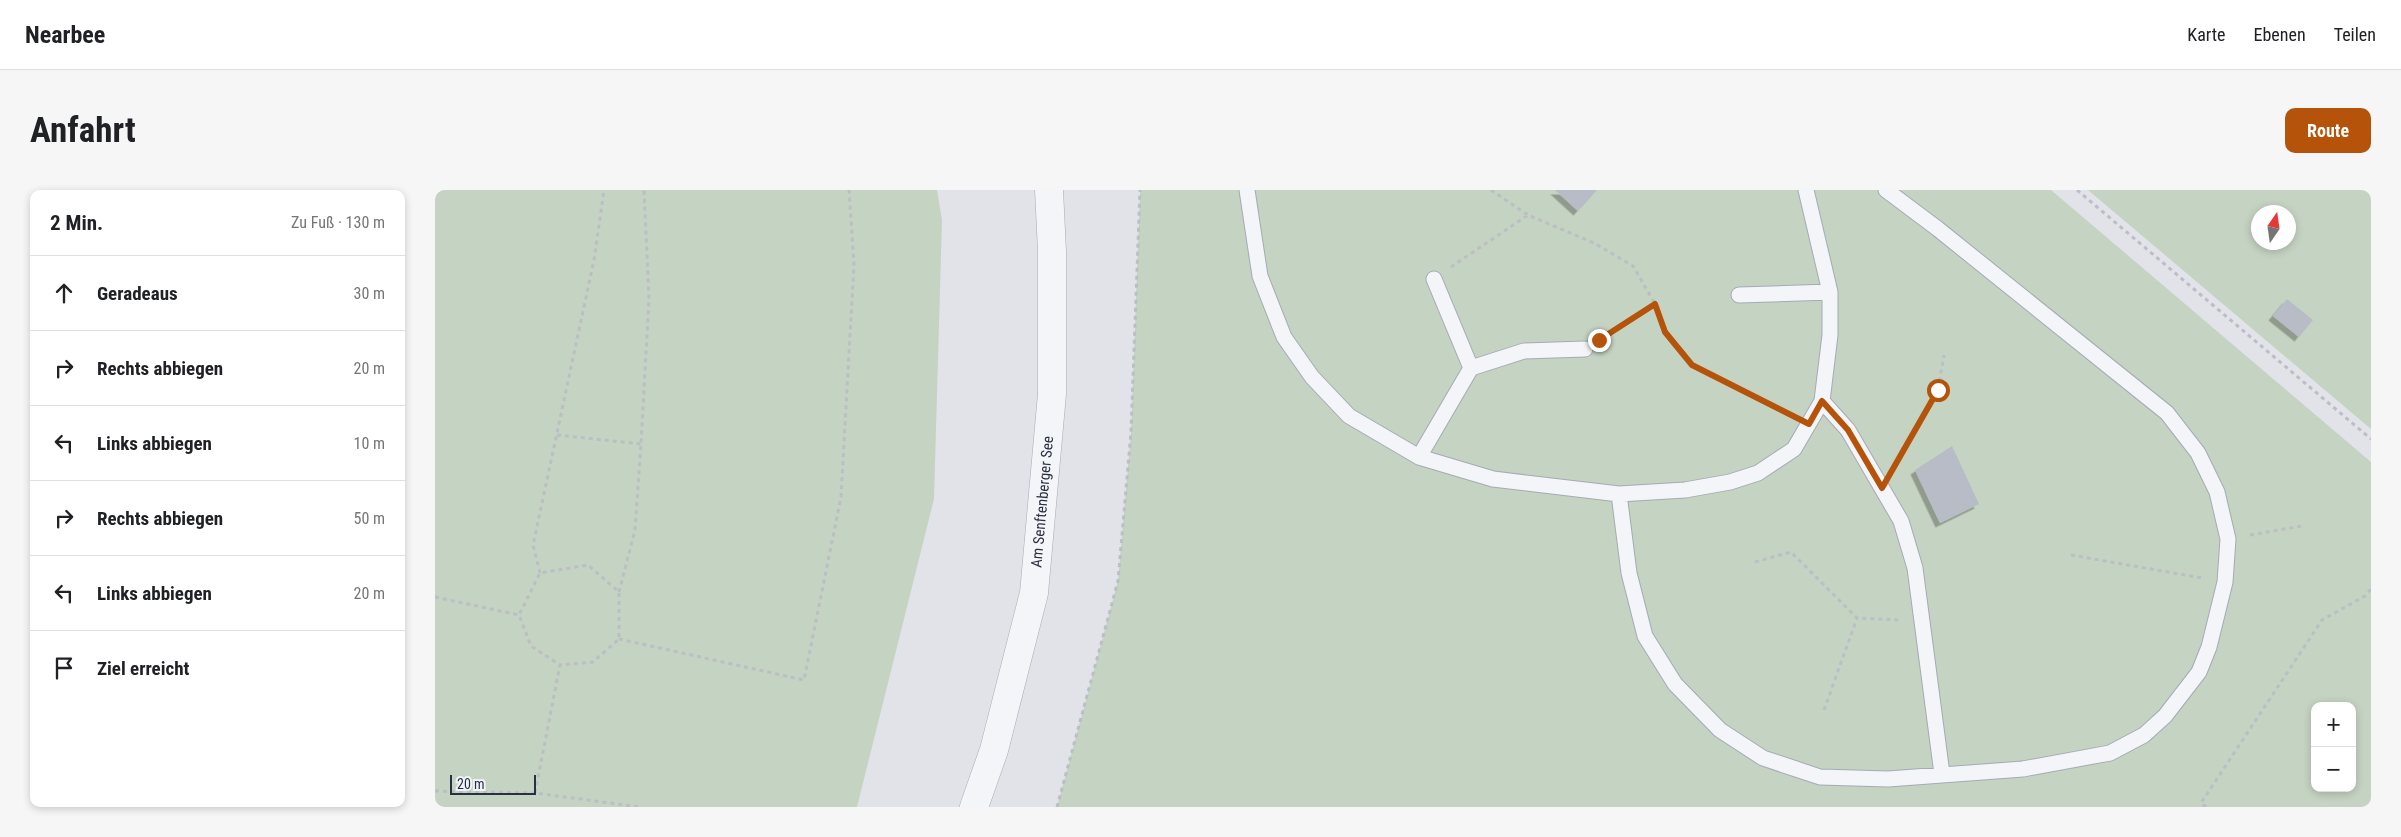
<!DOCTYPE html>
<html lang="de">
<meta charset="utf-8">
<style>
:root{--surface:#fff;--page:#f6f6f6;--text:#202124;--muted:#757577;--line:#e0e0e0;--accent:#b45309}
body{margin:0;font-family:"Roboto Condensed",sans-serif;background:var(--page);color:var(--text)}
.controls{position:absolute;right:15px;bottom:15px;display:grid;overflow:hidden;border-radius:10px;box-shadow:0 2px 8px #0003}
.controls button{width:45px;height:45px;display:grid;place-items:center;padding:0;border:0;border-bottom:1px solid var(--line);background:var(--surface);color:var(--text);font:25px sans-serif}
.compass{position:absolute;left:1816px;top:15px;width:45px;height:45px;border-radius:50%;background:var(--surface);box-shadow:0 2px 8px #0003;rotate:13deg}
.scale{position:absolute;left:15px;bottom:12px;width:86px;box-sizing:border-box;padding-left:5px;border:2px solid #2a3040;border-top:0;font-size:14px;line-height:18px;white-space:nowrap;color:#2a3040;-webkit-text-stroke:4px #f0f3f7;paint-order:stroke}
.stop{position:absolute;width:15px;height:15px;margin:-11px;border:4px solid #b45309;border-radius:50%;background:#fff}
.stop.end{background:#b45309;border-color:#fff;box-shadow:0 1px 5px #0008}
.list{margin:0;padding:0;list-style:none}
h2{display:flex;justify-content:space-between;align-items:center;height:65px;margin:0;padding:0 20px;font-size:21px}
h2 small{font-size:16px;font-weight:400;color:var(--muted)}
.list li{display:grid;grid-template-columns:32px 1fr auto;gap:15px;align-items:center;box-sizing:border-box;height:75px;padding:0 20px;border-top:1px solid var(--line)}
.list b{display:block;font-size:19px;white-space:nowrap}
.list em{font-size:16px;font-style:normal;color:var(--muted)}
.icon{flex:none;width:28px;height:28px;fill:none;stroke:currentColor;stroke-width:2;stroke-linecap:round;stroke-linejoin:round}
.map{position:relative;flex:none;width:1936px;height:617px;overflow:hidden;border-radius:10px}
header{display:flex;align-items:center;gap:30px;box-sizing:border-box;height:70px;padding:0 25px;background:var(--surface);border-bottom:1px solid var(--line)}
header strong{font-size:24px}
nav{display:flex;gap:28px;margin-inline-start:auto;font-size:18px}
.intro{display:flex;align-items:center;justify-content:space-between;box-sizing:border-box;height:120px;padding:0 30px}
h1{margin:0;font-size:35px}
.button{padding:12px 22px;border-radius:10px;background:var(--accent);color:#fff;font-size:18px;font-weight:700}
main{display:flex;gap:30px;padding:0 30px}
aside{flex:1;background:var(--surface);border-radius:10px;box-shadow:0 2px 8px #0003}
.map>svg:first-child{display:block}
</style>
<header>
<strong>Nearbee</strong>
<nav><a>Karte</a><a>Ebenen</a><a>Teilen</a></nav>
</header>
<div class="intro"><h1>Anfahrt</h1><a class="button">Route</a></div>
<main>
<aside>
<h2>2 Min.<small>Zu Fuß · 130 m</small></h2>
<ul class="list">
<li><svg class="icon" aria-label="ahead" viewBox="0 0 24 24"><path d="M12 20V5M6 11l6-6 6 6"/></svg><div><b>Geradeaus</b></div><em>30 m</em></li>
<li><svg class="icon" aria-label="right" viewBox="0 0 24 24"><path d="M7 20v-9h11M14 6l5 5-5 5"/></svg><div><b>Rechts abbiegen</b></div><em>20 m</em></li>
<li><svg class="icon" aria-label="left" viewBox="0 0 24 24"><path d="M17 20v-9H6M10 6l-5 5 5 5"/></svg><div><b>Links abbiegen</b></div><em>10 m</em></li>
<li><svg class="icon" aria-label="right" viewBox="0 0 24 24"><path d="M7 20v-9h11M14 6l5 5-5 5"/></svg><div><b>Rechts abbiegen</b></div><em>50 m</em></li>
<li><svg class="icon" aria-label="left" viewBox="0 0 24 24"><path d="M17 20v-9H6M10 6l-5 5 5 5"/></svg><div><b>Links abbiegen</b></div><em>20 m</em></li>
<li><svg class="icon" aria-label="arrive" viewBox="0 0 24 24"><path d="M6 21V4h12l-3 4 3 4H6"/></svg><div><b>Ziel erreicht</b></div></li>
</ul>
</aside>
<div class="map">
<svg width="1936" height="617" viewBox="0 0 1936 617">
<defs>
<filter id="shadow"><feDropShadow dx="-4.5" dy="4.5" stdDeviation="0" flood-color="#0004"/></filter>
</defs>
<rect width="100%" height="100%" fill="#e1e3e9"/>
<!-- green -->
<path fill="#c5d3c2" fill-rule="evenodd" d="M0,0H502L507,30L499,309L422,617H0Z
M705,0H1616L1936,272V617H622L683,391L696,242ZM1880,516H1917V598H1880Z
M1653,0H1936V239ZM1824,22H1854V52H1824Z"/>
<!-- building -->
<path fill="#b8bcc6" filter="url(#shadow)" d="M1120,0H1162L1143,21Z
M1852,109L1878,130L1864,147L1838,126Z
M1517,256L1544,314L1505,333L1480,280Z"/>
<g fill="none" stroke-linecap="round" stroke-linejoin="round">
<!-- service casing -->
<g stroke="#a6aab3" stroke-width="17">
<path id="service" d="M812,0L825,86L849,147L877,187L914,226L984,267L1058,289L1184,304L1250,300L1295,292L1323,283L1359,259L1387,211L1395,145V102L1371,0
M1304,105L1395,102
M1036,178L1089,161L1150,159
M1387,211L1413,240L1466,331L1480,378L1507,584
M984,267L1036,178L999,89
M1184,304L1194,383L1210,446L1240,494L1285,540L1328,568L1385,587L1453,589L1588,579L1675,563L1709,545L1730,526L1764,482L1774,457L1790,392L1793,349L1782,302L1763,263L1732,223L1503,39L1451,0"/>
</g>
<!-- tertiary casing -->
<g stroke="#a6aab3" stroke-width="29">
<g id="tertiary">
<path id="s1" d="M539,617L559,560L599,403L617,204V61L614,0"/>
</g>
</g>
<!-- path -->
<path stroke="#bbbec4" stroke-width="3" stroke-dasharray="4 4" stroke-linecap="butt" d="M1056,0L1093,25
M1642,0L1936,249
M1016,77L1093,25L1159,53L1198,76L1220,114
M1168,147L1220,114L1230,142L1257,175L1355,225
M122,245L206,254
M1460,276L1503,200L1509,165
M1815,345L1866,336
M1636,365L1767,388
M1320,372L1356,362L1422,428L1465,430
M105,383L98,355L159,70L169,0
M184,402L200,340L206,254L214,109L209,0
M0,407L84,425
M184,449L369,490L406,307L419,74L414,0
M1389,520L1422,428
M0,601L100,603L205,617
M100,603L125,475L96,456L84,425L105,383L153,375L184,402V449L158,472L125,475
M622,617L683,391L696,242L705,0
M1771,617L1766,613L1887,430L1930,406L1936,399"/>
<!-- service -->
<use href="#service" stroke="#f3f5f8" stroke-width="15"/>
<!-- tertiary -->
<use href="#tertiary" stroke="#f3f5f8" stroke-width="28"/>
</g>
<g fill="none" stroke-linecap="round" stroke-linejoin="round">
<!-- route -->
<path stroke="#b45309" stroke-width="6" d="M1164,150L1220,114L1230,142L1257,175L1374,234L1387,211L1413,240L1447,298L1503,200"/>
</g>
<g text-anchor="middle" stroke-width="4" stroke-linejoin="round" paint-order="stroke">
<!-- street labels -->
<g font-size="15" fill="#2a3040" stroke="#f0f3f7">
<text dy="5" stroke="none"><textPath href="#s1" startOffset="314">Am Senftenberger See</textPath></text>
</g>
</g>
</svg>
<div class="controls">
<button>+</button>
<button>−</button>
</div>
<svg class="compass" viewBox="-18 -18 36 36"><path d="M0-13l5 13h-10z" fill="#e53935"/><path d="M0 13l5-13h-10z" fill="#757577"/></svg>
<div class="scale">20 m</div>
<div class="stop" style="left:1503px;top:200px"></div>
<div class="stop end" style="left:1164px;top:150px"></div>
</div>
</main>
